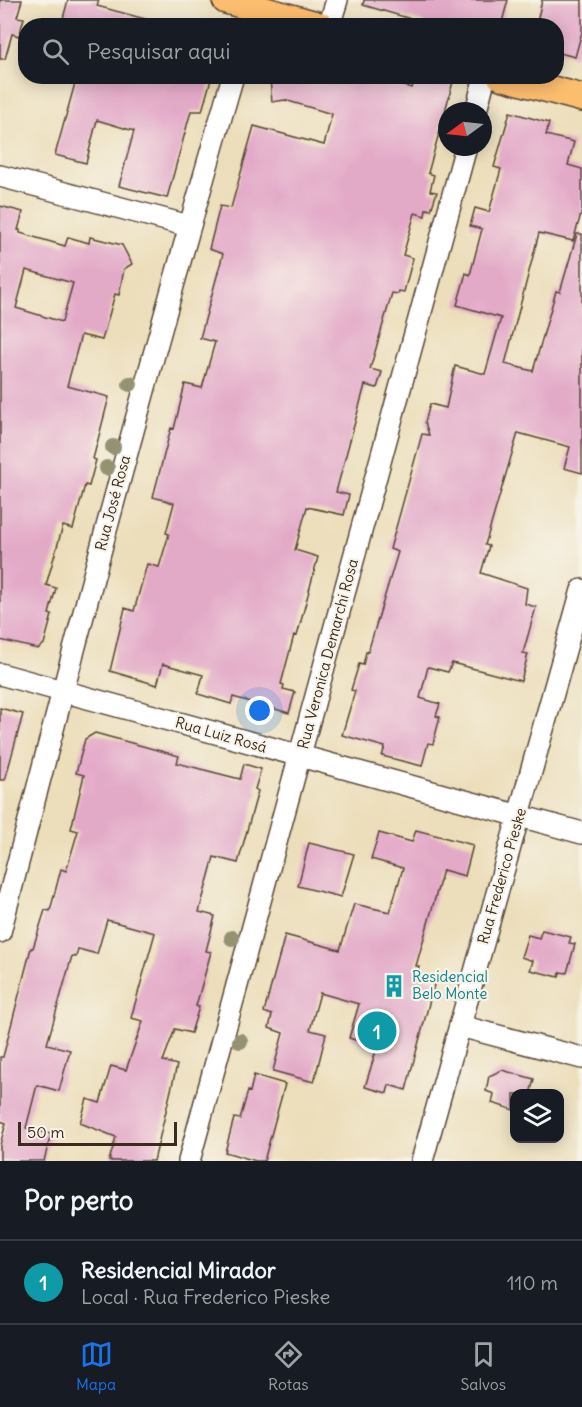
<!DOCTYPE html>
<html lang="pt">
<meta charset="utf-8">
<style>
:root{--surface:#171b24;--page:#242831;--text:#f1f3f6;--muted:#9ea1a6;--line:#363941;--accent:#1a73e8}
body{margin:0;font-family:Delius,sans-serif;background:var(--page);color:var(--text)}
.controls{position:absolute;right:18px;bottom:18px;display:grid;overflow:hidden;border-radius:12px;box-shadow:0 3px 15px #0003}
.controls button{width:54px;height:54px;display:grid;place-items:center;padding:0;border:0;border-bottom:2px solid var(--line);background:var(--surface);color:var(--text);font:30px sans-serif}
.compass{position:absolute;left:438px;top:102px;width:54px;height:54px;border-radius:50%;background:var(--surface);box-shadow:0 3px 15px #0003;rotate:255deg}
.scale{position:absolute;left:18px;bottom:15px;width:159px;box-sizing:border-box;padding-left:6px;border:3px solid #3b2a1e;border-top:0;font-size:16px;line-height:21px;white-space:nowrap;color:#3b2a1e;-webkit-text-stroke:4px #f7f3e8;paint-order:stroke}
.you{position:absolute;left:260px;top:711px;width:21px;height:21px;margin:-15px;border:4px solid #fff;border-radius:50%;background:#1a73e8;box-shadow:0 0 0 9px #1a73e833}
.badge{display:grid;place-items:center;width:39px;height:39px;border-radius:50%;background:var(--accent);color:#fff;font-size:20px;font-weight:700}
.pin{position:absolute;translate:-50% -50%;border:3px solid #fff;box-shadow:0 2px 6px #0006}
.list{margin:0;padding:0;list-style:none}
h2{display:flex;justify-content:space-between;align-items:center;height:78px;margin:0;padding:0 24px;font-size:26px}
h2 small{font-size:20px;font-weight:400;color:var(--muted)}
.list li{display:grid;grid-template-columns:39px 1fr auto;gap:18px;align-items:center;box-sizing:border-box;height:84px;padding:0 24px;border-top:2px solid var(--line)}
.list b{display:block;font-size:22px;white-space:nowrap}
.list p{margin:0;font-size:20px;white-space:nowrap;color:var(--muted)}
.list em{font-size:20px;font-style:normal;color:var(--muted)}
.icon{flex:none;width:33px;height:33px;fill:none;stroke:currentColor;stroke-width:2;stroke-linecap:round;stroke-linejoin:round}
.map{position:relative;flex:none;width:582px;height:1161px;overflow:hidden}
.search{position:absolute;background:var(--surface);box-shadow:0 3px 15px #0003;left:18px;right:18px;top:18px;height:66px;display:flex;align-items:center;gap:15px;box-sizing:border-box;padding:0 21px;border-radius:24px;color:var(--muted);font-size:22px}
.sheet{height:162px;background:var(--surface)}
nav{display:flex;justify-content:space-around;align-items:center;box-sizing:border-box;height:84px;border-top:2px solid var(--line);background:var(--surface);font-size:16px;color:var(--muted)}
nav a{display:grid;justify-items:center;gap:3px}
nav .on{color:var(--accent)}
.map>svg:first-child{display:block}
</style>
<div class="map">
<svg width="582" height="1161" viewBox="0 0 582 1161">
<rect width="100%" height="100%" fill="#f7f3e8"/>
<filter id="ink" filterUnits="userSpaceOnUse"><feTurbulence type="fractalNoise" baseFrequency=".0167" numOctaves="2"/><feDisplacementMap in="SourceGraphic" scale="12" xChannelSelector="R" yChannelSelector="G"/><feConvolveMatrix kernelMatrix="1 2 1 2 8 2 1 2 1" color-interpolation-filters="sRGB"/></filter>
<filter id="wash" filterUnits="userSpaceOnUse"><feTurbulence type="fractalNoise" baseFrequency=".008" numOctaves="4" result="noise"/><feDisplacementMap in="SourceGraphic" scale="24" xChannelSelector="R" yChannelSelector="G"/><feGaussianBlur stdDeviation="1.35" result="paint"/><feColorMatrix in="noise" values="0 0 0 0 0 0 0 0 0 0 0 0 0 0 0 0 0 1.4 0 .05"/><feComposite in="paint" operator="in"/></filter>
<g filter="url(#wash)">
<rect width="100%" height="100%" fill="#ecdeba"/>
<g id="blocks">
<!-- building -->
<path fill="#e3aac8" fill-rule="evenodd" d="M0,0H22L17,17L24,18L19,36L12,34L5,59H0Z
M68,0H99L97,6L149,20L148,26H61Z
M364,0H508L501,26H424L425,23L363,5Z
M542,0H582V32L575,57L556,52V26H536Z
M77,76H212L202,111H191L167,198L119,186L134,131L97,120L86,163L55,155Z
M290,76H369L412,88L416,76H432L453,82L428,173L434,175L430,191L437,192L431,210L426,209L425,216L415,213L403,255L413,258L404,292L399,291L398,294L392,293L370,369L382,372L377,388L365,385L336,492L349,495L344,515L307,507L295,550L318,557L297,636L294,635L281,684L284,685L283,689L295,692L289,713L233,697L231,704L198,694L203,675L163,664L157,685L110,671L125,608L134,611L147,564L159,567L169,534L166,533L174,503L153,497L171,428L174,429L185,384L202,388L215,342L200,338L223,254L209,249L220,206L231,208L254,126L324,145L332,114L285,100L272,102L270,79Z
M510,112L549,123L546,135L574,142L568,165L582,169V211L573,241L539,233L505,364L533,371L556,291L560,292L577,234H582V473L564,468L570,447L518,433L485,545L489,546L481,573L527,588L525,604L536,607L523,653L528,654L521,681L452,663L448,672L428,667L420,698L440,704L436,716L440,717L433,744L428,743L422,766L382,756L385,747L342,735L355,691L351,690L359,664L363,665L366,652H368L398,552L390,549L422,434L429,435L425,422L430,404L446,408L455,366L485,374L501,318L457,305L466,273L470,275L482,229L470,226L475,208L489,212L501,169L494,167Z
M0,206L23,212L18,230H20V233L65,246L68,237L89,243L90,237L122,245L132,264L124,269L119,295L115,294L102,340L81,335L67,386L109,397L93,459L96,460L89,486L85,485L73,529L63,526L46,585L56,588L49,614L52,615L44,644L38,649L0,640ZM26,270L73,283L62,322L16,308Z
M0,708L23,714L5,780H0Z
M95,733L179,756L177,763L240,779L244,764L261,769L255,789L258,791L238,863L214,857L199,912L215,916L206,951L211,952L196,1006L199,1007L191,1033L175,1029L163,1061L177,1065L154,1161H109L116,1137L80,1123L87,1099L100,1103L111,1066L126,1070L143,1021L131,1018L155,933L107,920L97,954L78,949L76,957L72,956L47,1044L70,1050L59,1091L37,1085L26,1128L51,1134L44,1161H0V1145L6,1123L0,1121V1057H3L31,948H33L45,910L50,911L61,869L66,871L78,831L71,829L84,775L76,773L85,739Z
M416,830L473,845L465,876L443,870L416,966H419L417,977L435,981L406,1090L389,1085L387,1093L365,1087L377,1047L349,1038L359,1004L320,993L310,1030L326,1034L314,1082L273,1071L283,1033L269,1028L272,1015L264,1012L285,935L340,950L354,904L390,912L403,868L371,859L379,833L412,842Z
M309,843L354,854L341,897L298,886Z
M542,930L571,937L569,943L575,944L567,973L560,972L559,977L530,970L533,961L521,957L528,935L539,938Z
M502,1070L534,1079L530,1094H514V1110L492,1103L494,1094L486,1091L489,1076Z
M254,1075L285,1084L264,1161H256L225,1152L234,1118L240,1119L248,1091L250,1092Z"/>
</g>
</g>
<g filter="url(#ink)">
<use href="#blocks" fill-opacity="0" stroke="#564535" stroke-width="1.5"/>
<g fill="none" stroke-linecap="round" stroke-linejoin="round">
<!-- minor casing -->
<g stroke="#564535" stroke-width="24">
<path id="minor" d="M329,26L337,0
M476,111L485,76
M0,176L189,226
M0,674L582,833
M0,932C74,646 150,360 233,76
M460,1026L582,1058
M189,1161L466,147
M422,1161L582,590"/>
</g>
<!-- major casing -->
<g stroke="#564535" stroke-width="30">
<path id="major" d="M226,0L320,26
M501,76L582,98"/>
</g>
<!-- minor -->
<use href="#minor" stroke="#fff" stroke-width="21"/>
<!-- major -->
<use href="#major" stroke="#fbbd6e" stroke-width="27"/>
</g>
<!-- trees -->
<g fill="#959273">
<circle cx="130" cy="384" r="8"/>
<circle cx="113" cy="447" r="8"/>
<circle cx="107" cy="468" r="8"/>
<circle cx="232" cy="938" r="8"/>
<circle cx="240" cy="1041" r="8"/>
</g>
</g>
<!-- icons -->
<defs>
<g id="building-bare" transform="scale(1.8)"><path d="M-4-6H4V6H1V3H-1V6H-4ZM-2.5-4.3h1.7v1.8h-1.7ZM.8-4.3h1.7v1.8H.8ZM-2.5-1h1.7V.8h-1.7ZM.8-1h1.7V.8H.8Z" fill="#0f9aa8" stroke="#f7f3e8" stroke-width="2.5" paint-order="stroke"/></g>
</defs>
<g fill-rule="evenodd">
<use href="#building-bare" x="394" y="986"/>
</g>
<g text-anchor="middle" stroke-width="4.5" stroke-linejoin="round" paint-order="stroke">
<!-- street labels -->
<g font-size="15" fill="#3b2a1e" stroke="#f7f3e8">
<text transform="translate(113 503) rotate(-75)" y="5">Rua José Rosa</text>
<text transform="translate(328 654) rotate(-75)" y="5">Rua Veronica Demarchi Rosa</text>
<text transform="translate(221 735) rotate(16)" y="5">Rua Luiz Rosá</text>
<text transform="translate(502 876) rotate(-74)" y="5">Rua Frederico Pieske</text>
</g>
<!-- culture labels -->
<g font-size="15" fill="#0d838f" stroke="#f7f3e8" text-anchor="start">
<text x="412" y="982">Residencial<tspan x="412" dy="17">Belo Monte</tspan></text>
</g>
</g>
</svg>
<div class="controls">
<button><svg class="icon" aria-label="layers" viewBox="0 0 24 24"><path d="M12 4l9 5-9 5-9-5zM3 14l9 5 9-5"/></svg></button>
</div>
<svg class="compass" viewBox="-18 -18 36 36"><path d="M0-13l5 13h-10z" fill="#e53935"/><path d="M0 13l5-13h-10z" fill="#9ea1a6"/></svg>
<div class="scale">50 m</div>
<div class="you"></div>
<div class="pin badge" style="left:377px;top:1031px;background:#0f9aa8">1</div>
<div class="search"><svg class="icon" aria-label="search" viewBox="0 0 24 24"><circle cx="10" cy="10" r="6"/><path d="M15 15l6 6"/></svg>Pesquisar aqui</div>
</div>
<section class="sheet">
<h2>Por perto<small></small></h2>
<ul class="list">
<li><span class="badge" style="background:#0f9aa8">1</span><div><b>Residencial Mirador</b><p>Local · Rua Frederico Pieske</p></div><em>110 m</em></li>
</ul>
</section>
<nav>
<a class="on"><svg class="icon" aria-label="map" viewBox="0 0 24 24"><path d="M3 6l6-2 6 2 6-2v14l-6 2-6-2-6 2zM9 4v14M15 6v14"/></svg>Mapa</a>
<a><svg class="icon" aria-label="directions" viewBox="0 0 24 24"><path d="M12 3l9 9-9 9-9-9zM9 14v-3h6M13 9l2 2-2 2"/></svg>Rotas</a>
<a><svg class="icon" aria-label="saved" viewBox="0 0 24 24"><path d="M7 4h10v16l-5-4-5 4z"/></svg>Salvos</a>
</nav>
